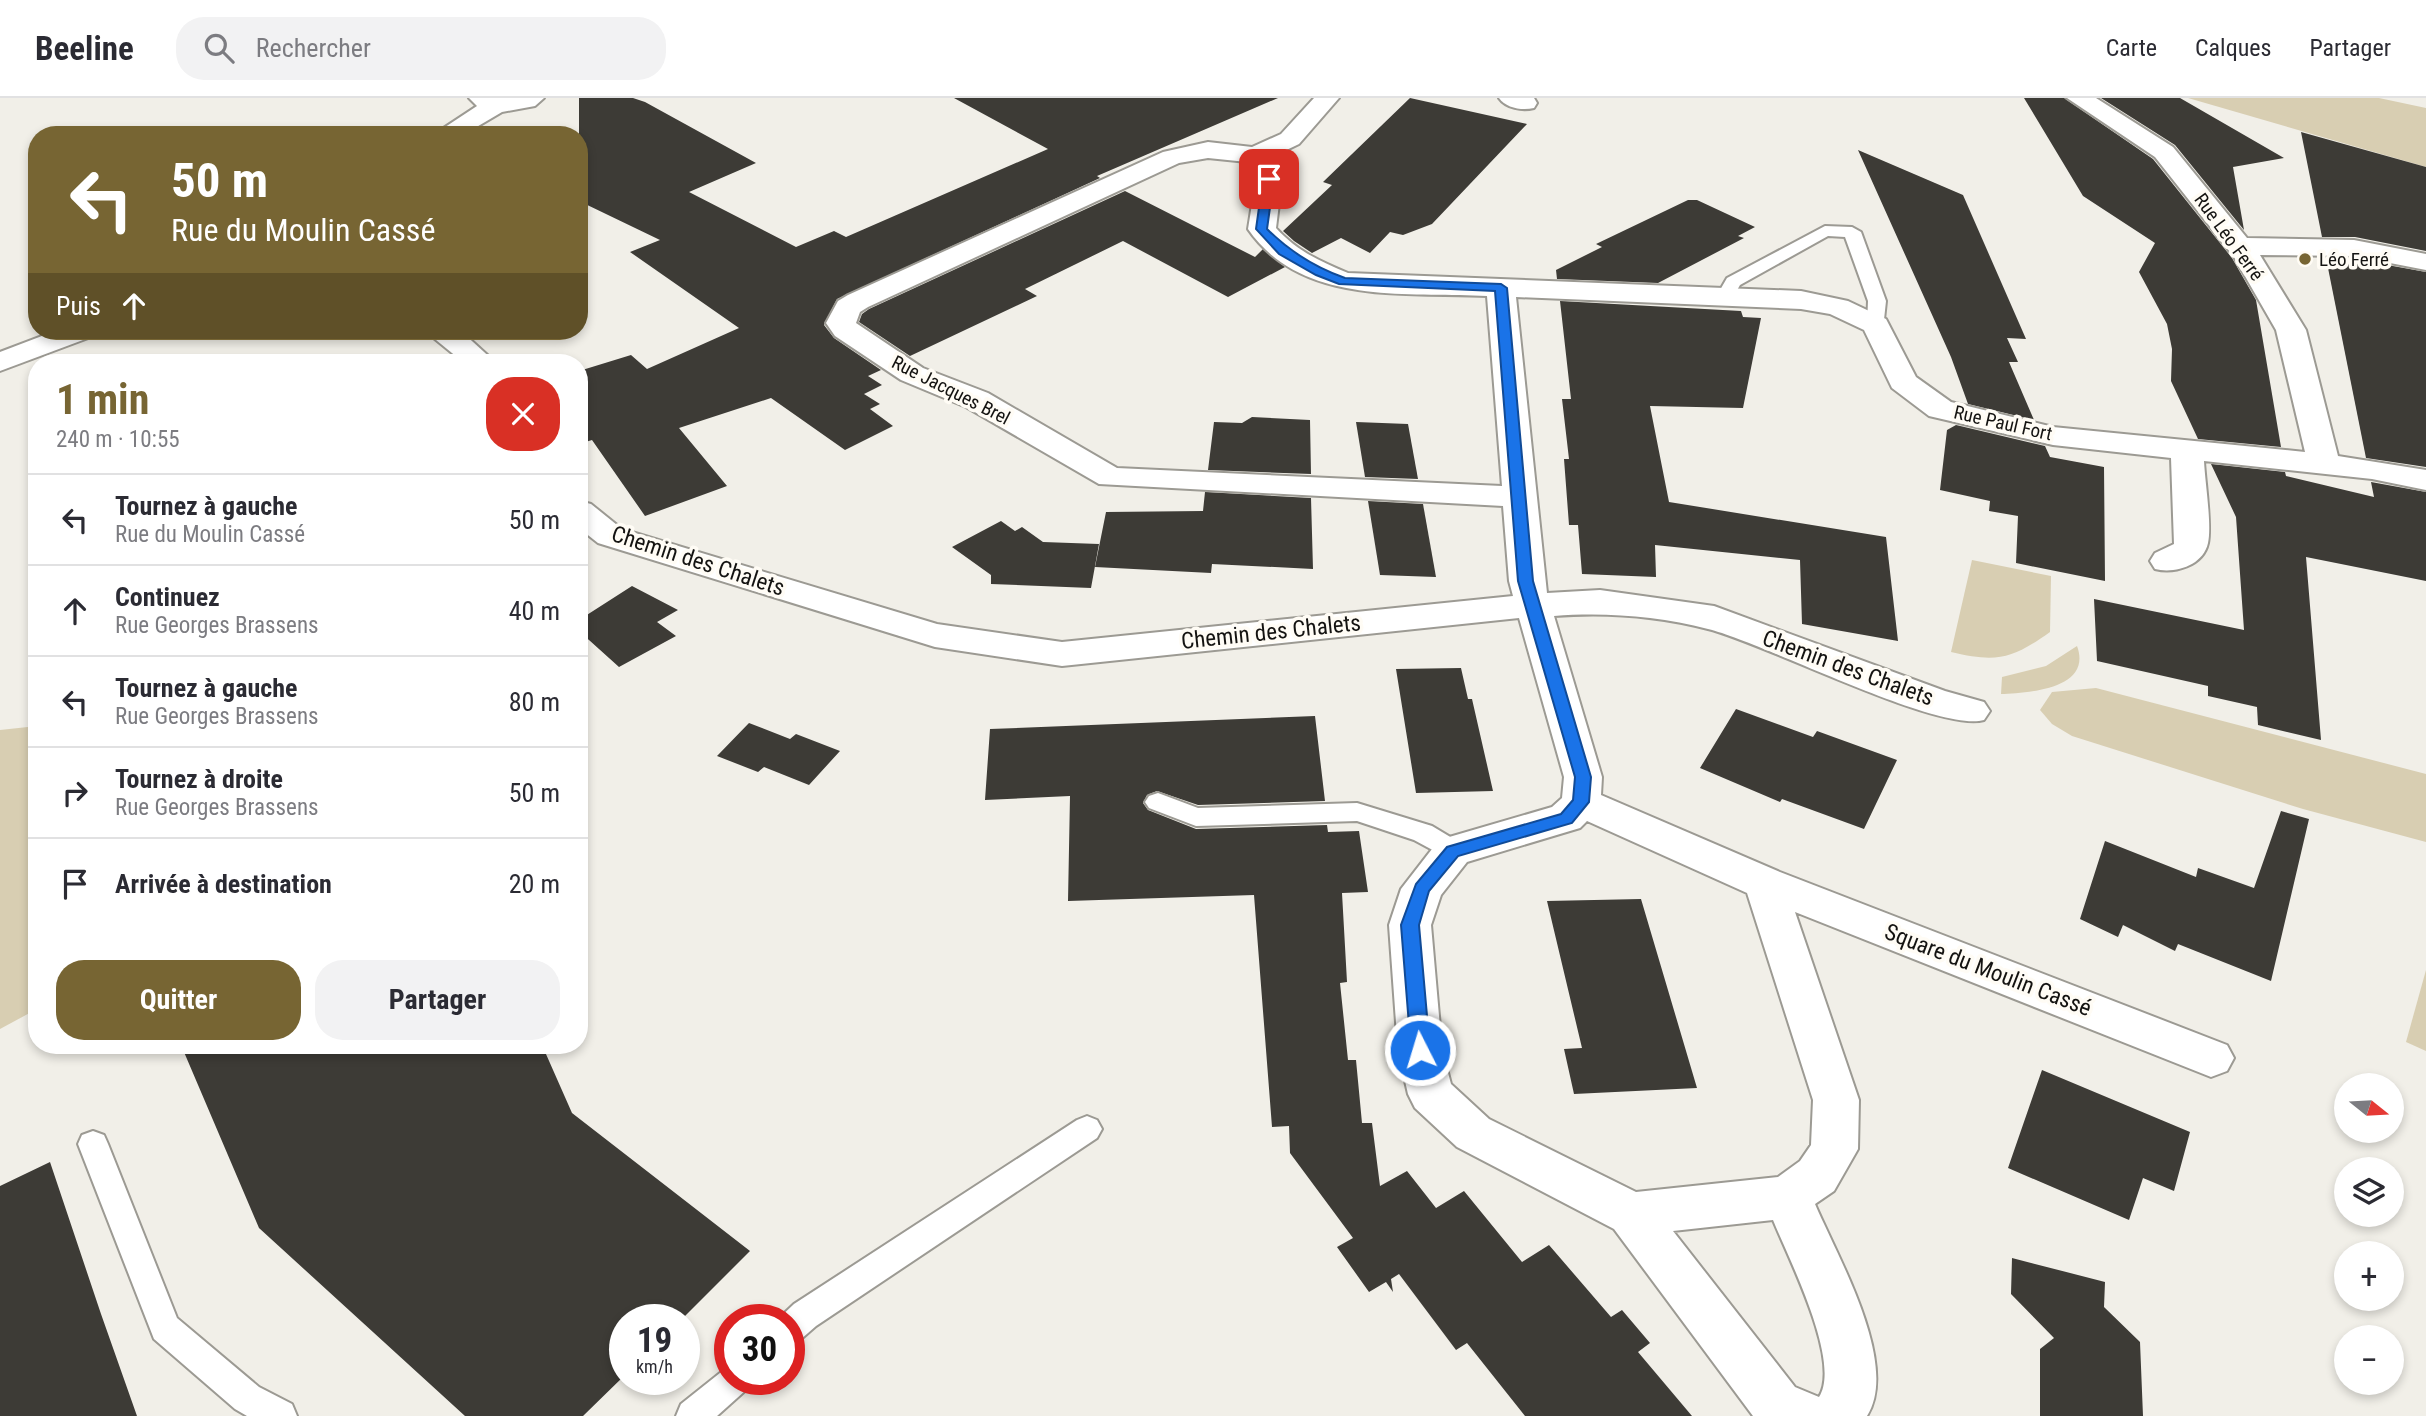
<!DOCTYPE html>
<html lang="fr">
<head>
<meta charset="utf-8">
<style>
  :root { --surface:#fff; --page:#f2f2f3; --text:#2b2b33; --muted:#7c7c81; --line:#e1e1e2; --accent:#776533 }
  body { margin:0; font-family:"Roboto Condensed",sans-serif; background:var(--page); color:var(--text); height:100vh; display:flex; flex-direction:column; font-size:26px; white-space:nowrap }
  * { box-sizing:border-box; margin:0 }
  p { font-size:23px; color:var(--muted) }
  .icon { flex:none; width:38px; height:38px; fill:none; stroke:currentColor; stroke-width:2; stroke-linecap:round; stroke-linejoin:round }
  .map { position:relative; flex:1; overflow:hidden }
  .sheet { position:absolute; left:28px; top:256px; width:560px; height:700px; display:flex; flex-direction:column; background:var(--surface); border-radius:28px; box-shadow:0 4px 10px #0003 }
  .sheet>* { flex:none }
  .banner { position:absolute; left:28px; top:28px; width:560px; height:214px; border-radius:28px; box-shadow:0 4px 10px #0003; background:#776533; color:#fff; overflow:hidden }
  .needle { width:46px; rotate:108deg }
  .buttons { position:absolute; left:2334px; top:975px; display:grid; gap:14px }
  .buttons a { display:grid; place-items:center; width:70px; height:70px; border-radius:50%; background:var(--surface); box-shadow:0 4px 10px #0003; font-size:35px }
  .speed { position:absolute; left:609px; top:1206px; display:flex; gap:14px; font-size:35px; font-weight:700; text-align:center }
  .speed>* { display:grid; place-content:center; width:91px; height:91px; border-radius:50%; background:var(--surface); box-shadow:0 4px 10px #0003; line-height:1 }
  .speed small { font-size:18px; font-weight:400 }
  .speed .limit { border:10px solid #d22; background:#fff; color:#111 }
  .pin { position:absolute; display:grid; place-items:center; width:60px; height:60px; color:#fff; margin:-30px; border-radius:14px; box-shadow:0 4px 10px #0006 }
  .me { position:absolute; width:77px; margin:-38px; rotate:355deg; stroke-linejoin:round; filter:drop-shadow(0 0 5px #0008) }
  .turn { display:flex; align-items:center; gap:24px; height:147px; padding:0 28px; font-size:32px }
  .turn .icon { width:91px; height:91px; stroke-width:2.5 }
  .turn b { display:block; font-size:49px; line-height:60px }
  .then { display:flex; align-items:center; height:66px; padding:0 28px; background:#0003; gap:14px; font-size:26px }
  .round { display:grid; place-items:center; flex:none; width:74px; height:74px; border-radius:28px; background:var(--page) }
  .overview { display:flex; align-items:center; justify-content:space-between; height:119px; padding:0 28px }
  h1 { font-size:42px; font-weight:700; line-height:52px; color:var(--accent) }
  .button { display:flex; gap:14px; margin-top:auto; padding:14px 28px }
  .button a { flex:1; height:80px; border-radius:28px; background:var(--accent); color:#fff; font-size:28px; font-weight:700; line-height:80px; text-align:center }
  .button a+a { background:var(--page); color:var(--text) }
  ul { padding:0; list-style:none }
  li { display:flex; align-items:center; gap:21px; height:91px; padding:0 28px; border-top:2px solid var(--line) }
  li div { flex:1 }
  li b { display:block; font-size:26px }
  li em { font-style:normal }
  header { display:flex; align-items:center; gap:42px; box-sizing:border-box; height:98px; padding:0 35px; background:var(--surface); border-bottom:2px solid var(--line) }
  header strong { font-size:33px }
  nav { display:flex; gap:38px; margin-inline-start:auto; font-size:24px }
  .search { width:490px; height:63px; background:var(--page); display:flex; align-items:center; gap:18px; box-sizing:border-box; padding:0 24px; border-radius:28px; color:var(--muted); font-size:26px }
  .map>svg:first-child { display:block }
</style>
</head>
<body>
<header>
<strong>Beeline</strong>
<div class="search"><svg class="icon" aria-label="search" viewBox="0 0 24 24"><circle cx="10" cy="10" r="6"/><path d="M15 15l6 6"/></svg>Rechercher</div>
<nav><a>Carte</a><a>Calques</a><a>Partager</a></nav>
</header>
<div class="map">
<svg width="2426" height="1318" viewBox="0 0 2426 1318">
  <rect width="100%" height="100%" fill="#f1efe8"/>
  <!-- green -->
  <g fill="#d8ceb2">
    <polygon points="2188,0 2379,0 2426,10 2426,69"/>
    <path d="M1972,462L2051,478L2050,534C2012,561 1997,565 1951,554Z"/>
    <path d="M2077,548C2093,591 2027,595 2001,596L2002,579L2046,568Z"/>
    <polygon points="2096,590 2426,676 2426,744 2303,711 2072,638 2052,626 2040,612 2052,594"/>
    <polygon points="37,628 37,911 0,931 0,632"/>
    <polygon points="2426,872 2426,953 2406,944"/>
  </g>
  <!-- building -->
  <g fill="#3d3b36">
    <polygon points="579,0 633,0 645,4 756,65 689,94 796,149 834,133 846,139 1048,51 954,0 1278,0 1097,78 1100,80 837,201 824,227 834,240 881,272 868,278 882,287 864,296 880,306 870,311 893,328 845,352 771,300 679,330 727,388 645,418 592,342 579,346 579,273 631,257 647,271 739,230 630,154 660,142 579,103"/>
    <polygon points="1410,0 1527,26 1432,126 1403,137 1390,134 1370,155 1341,140 1312,155 1294,143 1283,133 1332,87 1323,84"/>
    <polygon points="2024,0 2064,0 2153,61 2232,160 2256,202 2281,349 2198,341 2171,283 2172,251 2167,226 2139,174 2155,145 2083,98"/>
    <polygon points="2101,0 2180,0 2284,60 2233,69 2244,132 2175,47"/>
    <polygon points="2301,34 2426,69 2426,153 2355,139 2322,139"/>
    <polygon points="1858,52 1963,97 2026,241 2007,240 2018,264 2009,264 2034,322 1968,306 1951,259"/>
    <polygon points="1125,93 1255,159 1263,151 1285,169 1228,199 1123,143 1025,191 1037,198 910,258 859,224 862,216 869,211"/>
    <polygon points="1688,102 1697,102 1755,129 1738,138 1744,140 1658,185 1557,181 1556,172 1602,149 1596,146"/>
    <polygon points="2326,160 2354,161 2426,174 2426,369 2366,360"/>
    <polygon points="1560,203 1741,213 1743,219 1761,220 1743,310 1650,308 1669,404 1886,439 1898,543 1802,526 1800,462 1655,447 1656,479 1582,476 1578,427 1569,427 1564,361 1569,361 1562,301 1571,301"/>
    <polygon points="1252,319 1310,322 1311,376 1208,372 1214,324 1242,325"/>
    <polygon points="1356,324 1408,326 1418,381 1365,379"/>
    <polygon points="1956,327 2045,348 2050,359 2104,369 2105,483 2016,465 2018,418 1989,413 1990,403 1940,392 1947,332"/>
    <polygon points="2211,366 2285,374 2286,378 2374,399 2371,384 2426,394 2426,483 2306,459 2321,642 2258,627 2257,609 2208,598 2208,588 2097,563 2094,501 2244,532 2236,419"/>
    <polygon points="1205,394 1311,400 1313,471 1212,466 1211,475 1095,469 1106,414 1203,413"/>
    <polygon points="1368,403 1423,406 1436,479 1380,477"/>
    <polygon points="1001,423 1015,433 1022,429 1043,444 1099,446 1091,490 991,486 991,477 952,449"/>
    <polygon points="632,488 678,512 657,524 676,538 619,569 579,533 579,522"/>
    <polygon points="1461,570 1468,601 1472,601 1493,693 1416,695 1396,571"/>
    <polygon points="1736,611 1813,639 1817,633 1897,662 1864,731 1782,701 1780,704 1700,670"/>
    <polygon points="1315,618 1325,703 1198,707 1157,693 1147,697 1143,705 1148,712 1196,731 1327,727 1328,734 1359,733 1368,794 1342,795 1347,884 1340,885 1348,962 1356,962 1362,1025 1372,1025 1380,1088 1407,1073 1436,1110 1464,1093 1522,1164 1549,1147 1611,1219 1622,1212 1650,1245 1638,1254 1692,1318 1525,1318 1467,1245 1456,1252 1399,1176 1391,1181 1393,1194 1386,1184 1369,1194 1337,1149 1353,1140 1290,1055 1289,1028 1272,1029 1254,797 1068,803 1070,698 985,702 990,631"/>
    <polygon points="749,625 790,641 796,636 840,653 809,687 764,669 758,674 717,658"/>
    <polygon points="2281,713 2309,721 2271,883 2178,846 2175,853 2123,827 2118,839 2080,821 2105,743 2196,779 2198,770 2254,790"/>
    <polygon points="1641,801 1697,990 1574,996 1564,951 1582,950 1547,803"/>
    <polygon points="181,947 542,947 572,1015 750,1153 681,1222 625,1222 625,1277 583,1318 465,1318 259,1130"/>
    <polygon points="2042,972 2190,1034 2174,1093 2143,1080 2129,1122 2008,1070"/>
    <polygon points="50,1064 101,1216 137,1318 0,1318 0,1088"/>
    <polygon points="2012,1160 2105,1184 2104,1209 2140,1244 2143,1318 2040,1318 2040,1251 2054,1240 2011,1196"/>
  </g>
  <g fill="none" stroke-linecap="round" stroke-linejoin="round">
    <defs>
      <g id="service">
        <polygon points="1825,128 1852,129 1861,134 1886,203 1883,231 1869,231 1867,227 1868,203 1845,139 1828,138 1740,187 1731,203 1719,203 1716,199 1727,180"/>
        <polygon points="1158,695 1198,710 1357,705 1432,728 1462,746 1466,753 1462,760 1453,763 1414,742 1357,723 1196,728 1149,710 1145,704 1149,698"/>
        <polygon points="1087,1018 1097,1022 1102,1031 1097,1040 816,1228 800,1242 789,1246 789,1222 777,1222 794,1206 1077,1022"/>
        <polygon points="93,1033 104,1037 108,1046 177,1220 259,1289 292,1306 297,1318 247,1318 235,1311 154,1241 78,1046 82,1037"/>
        <polygon points="730,1267 730,1281 751,1281 746,1292 717,1318 676,1318 681,1306"/>
      </g>
      <g id="minor">
        <polygon points="469,0 544,0 535,8 502,14 463,37 433,37 477,8"/>
        <path d="M1314,0H1339L1299,46L1270,60L1282,81L1276,130C1297,153 1319,163 1348,175L1801,193L1848,203L1886,221L1916,279L1951,304L2053,329L2305,354L2276,232L2234,159L2155,59L2067,0H2096L2173,49L2247,140L2354,142L2426,156V172L2354,158L2260,157L2306,232L2338,358L2426,372V392L2372,381L2204,363C2205,384 2212,427 2208,445C2203,468 2174,476 2155,471L2150,463L2155,455L2174,446L2171,360L2053,347L1929,318L1892,290L1864,232L1830,216L1801,211L1516,199L1547,495L1600,492L1714,508L1945,593L1984,604L1990,613L1984,622C1938,635 1765,545 1708,531C1658,518 1604,514 1554,518L1602,679L1601,697L1780,774L2227,947L2234,960L2227,973L2211,979L1795,814L1859,1002L1858,1051L1834,1093L1815,1106C1837,1158 1900,1266 1867,1318H1753L1614,1131L1457,1049L1415,1010L1408,996L1398,952L1389,827L1401,791L1439,742L1552,709L1562,700L1564,679L1519,520L1062,568L935,549L598,445L579,430V403L591,406L622,431L937,526L1062,544L1513,498L1509,483L1503,408L1099,386L966,309L901,282L835,238L826,225L838,203L848,197L1163,54L1208,44L1252,49L1281,36ZM1208,60L1247,64L1256,81L1248,131C1301,208 1406,194 1487,198L1502,388L1117,370L988,295L923,270L856,225L860,214L868,209L1179,65ZM1587,723L1747,795L1813,1002L1811,1047L1800,1063L1778,1079L1636,1094L1489,1021L1451,986L1442,952L1431,827L1441,797L1467,764L1580,730ZM1773,1122C1788,1159 1842,1264 1819,1299L1795,1289L1673,1133Z"/>
        <path d="M1499,0H1534L1537,5L1534,10C1522,13 1506,10 1499,0Z"/>
        <polygon points="55,233 96,233 91,239 0,273 0,254"/>
        <polygon points="425,233 461,233 495,264 463,264"/>
      </g>
    </defs>
    <!-- service casing -->
    <use href="#service" stroke="#9c9a93" stroke-width="4"/>
    <!-- minor casing -->
    <use href="#minor" stroke="#9c9a93" stroke-width="4"/>
    <!-- service -->
    <use href="#service" fill="#fff" fill-rule="evenodd"/>
    <!-- minor -->
    <use href="#minor" fill="#fff" fill-rule="evenodd"/>
  </g>
  <!-- route -->
  <path fill="#1a73e8" stroke="#114b97" stroke-width="2" d="M1269,78L1274,81L1267,131C1290,154 1314,169 1345,180L1501,186L1507,190L1533,483L1591,679L1589,704L1572,725L1458,758L1429,793L1419,827L1430,952L1420,960L1411,952L1401,827L1416,786L1447,749L1561,716L1573,702L1575,679L1518,483L1495,193L1339,186L1316,177L1279,156L1256,131L1263,81Z"/>
  <!-- markers -->
  <circle fill="#776533" stroke="#fffcf5" stroke-width="2.5" cx="2305" cy="161" r="7"/>
  <g text-anchor="middle" dominant-baseline="central" stroke-width="7" stroke-linejoin="round" paint-order="stroke">
    <!-- far-street labels -->
    <g font-size="19" fill="#141311" stroke="#fffcf5">
      <text transform="translate(2229 139) rotate(54)">Rue Léo Ferré</text>
      <text transform="translate(951 292) rotate(27)">Rue Jacques Brel</text>
      <text transform="translate(2003 325) rotate(13)">Rue Paul Fort</text>
    </g>
    <!-- far-poi labels -->
    <g font-size="19" fill="#141311" stroke="#fffcf5" text-anchor="start">
      <text x="2319" y="161">Léo Ferré</text>
    </g>
    <!-- street labels -->
    <g font-size="23" fill="#141311" stroke="#fffcf5">
      <text transform="translate(698 463) rotate(18)">Chemin des Chalets</text>
      <text transform="translate(1271 534) rotate(-6)">Chemin des Chalets</text>
      <text transform="translate(1848 570) rotate(20)">Chemin des Chalets</text>
      <text transform="translate(1988 872) rotate(21)">Square du Moulin Cassé</text>
    </g>
  </g>
</svg>
<div class="buttons">
<a><svg class="needle" viewBox="-14 -14 28 28"><path d="M0-13l5 13h-10z" fill="#e53935"/><path d="M0 13l5-13h-10z" fill="#7c7c81"/></svg></a>
<a><svg class="icon" aria-label="layers" viewBox="0 0 24 24"><path d="M12 4l9 5-9 5-9-5zM3 14l9 5 9-5"/></svg></a>
<a>+</a>
<a>−</a>
</div>
<div class="speed"><div>19<small>km/h</small></div><div class="limit">30</div></div>
<div class="pin" style="left:1269px;top:81px;background:#d93025"><svg class="icon" aria-label="arrive" viewBox="0 0 24 24"><path d="M6 21V4h12l-3 4 3 4H6"/></svg></div>
<svg class="me" style="left:1420px;top:952px" viewBox="-20 -20 40 40"><circle r="17" fill="#1a73e8" stroke="#fff" stroke-width="3"/><path d="M0-11L8 9 0 5-8 9z" fill="#fff"/></svg>
<div class="banner">
<div class="turn"><svg class="icon" aria-label="left" viewBox="0 0 24 24"><path d="M17 20v-9H6M10 6l-5 5 5 5"/></svg><div><b>50 m</b>Rue du Moulin Cassé</div></div>
<div class="then">Puis<svg class="icon" aria-label="ahead" viewBox="0 0 24 24"><path d="M12 20V5M6 11l6-6 6 6"/></svg></div>
</div>
<section class="sheet">
<div class="overview"><div><h1>1 min</h1><p>240 m · 10:55</p></div><a class="round" style="background:#d93025;color:#fff"><svg class="icon" aria-label="close" viewBox="0 0 24 24"><path d="M6 6l12 12M18 6L6 18"/></svg></a></div>
<ul>
<li><svg class="icon" aria-label="left" viewBox="0 0 24 24"><path d="M17 20v-9H6M10 6l-5 5 5 5"/></svg><div><b>Tournez à gauche</b><p>Rue du Moulin Cassé</p></div><em>50 m</em></li>
<li><svg class="icon" aria-label="ahead" viewBox="0 0 24 24"><path d="M12 20V5M6 11l6-6 6 6"/></svg><div><b>Continuez</b><p>Rue Georges Brassens</p></div><em>40 m</em></li>
<li><svg class="icon" aria-label="left" viewBox="0 0 24 24"><path d="M17 20v-9H6M10 6l-5 5 5 5"/></svg><div><b>Tournez à gauche</b><p>Rue Georges Brassens</p></div><em>80 m</em></li>
<li><svg class="icon" aria-label="right" viewBox="0 0 24 24"><path d="M7 20v-9h11M14 6l5 5-5 5"/></svg><div><b>Tournez à droite</b><p>Rue Georges Brassens</p></div><em>50 m</em></li>
<li><svg class="icon" aria-label="arrive" viewBox="0 0 24 24"><path d="M6 21V4h12l-3 4 3 4H6"/></svg><div><b>Arrivée à destination</b></div><em>20 m</em></li>
</ul>
<div class="button"><a>Quitter</a><a>Partager</a></div>
</section>
</div>
</body>
</html>
